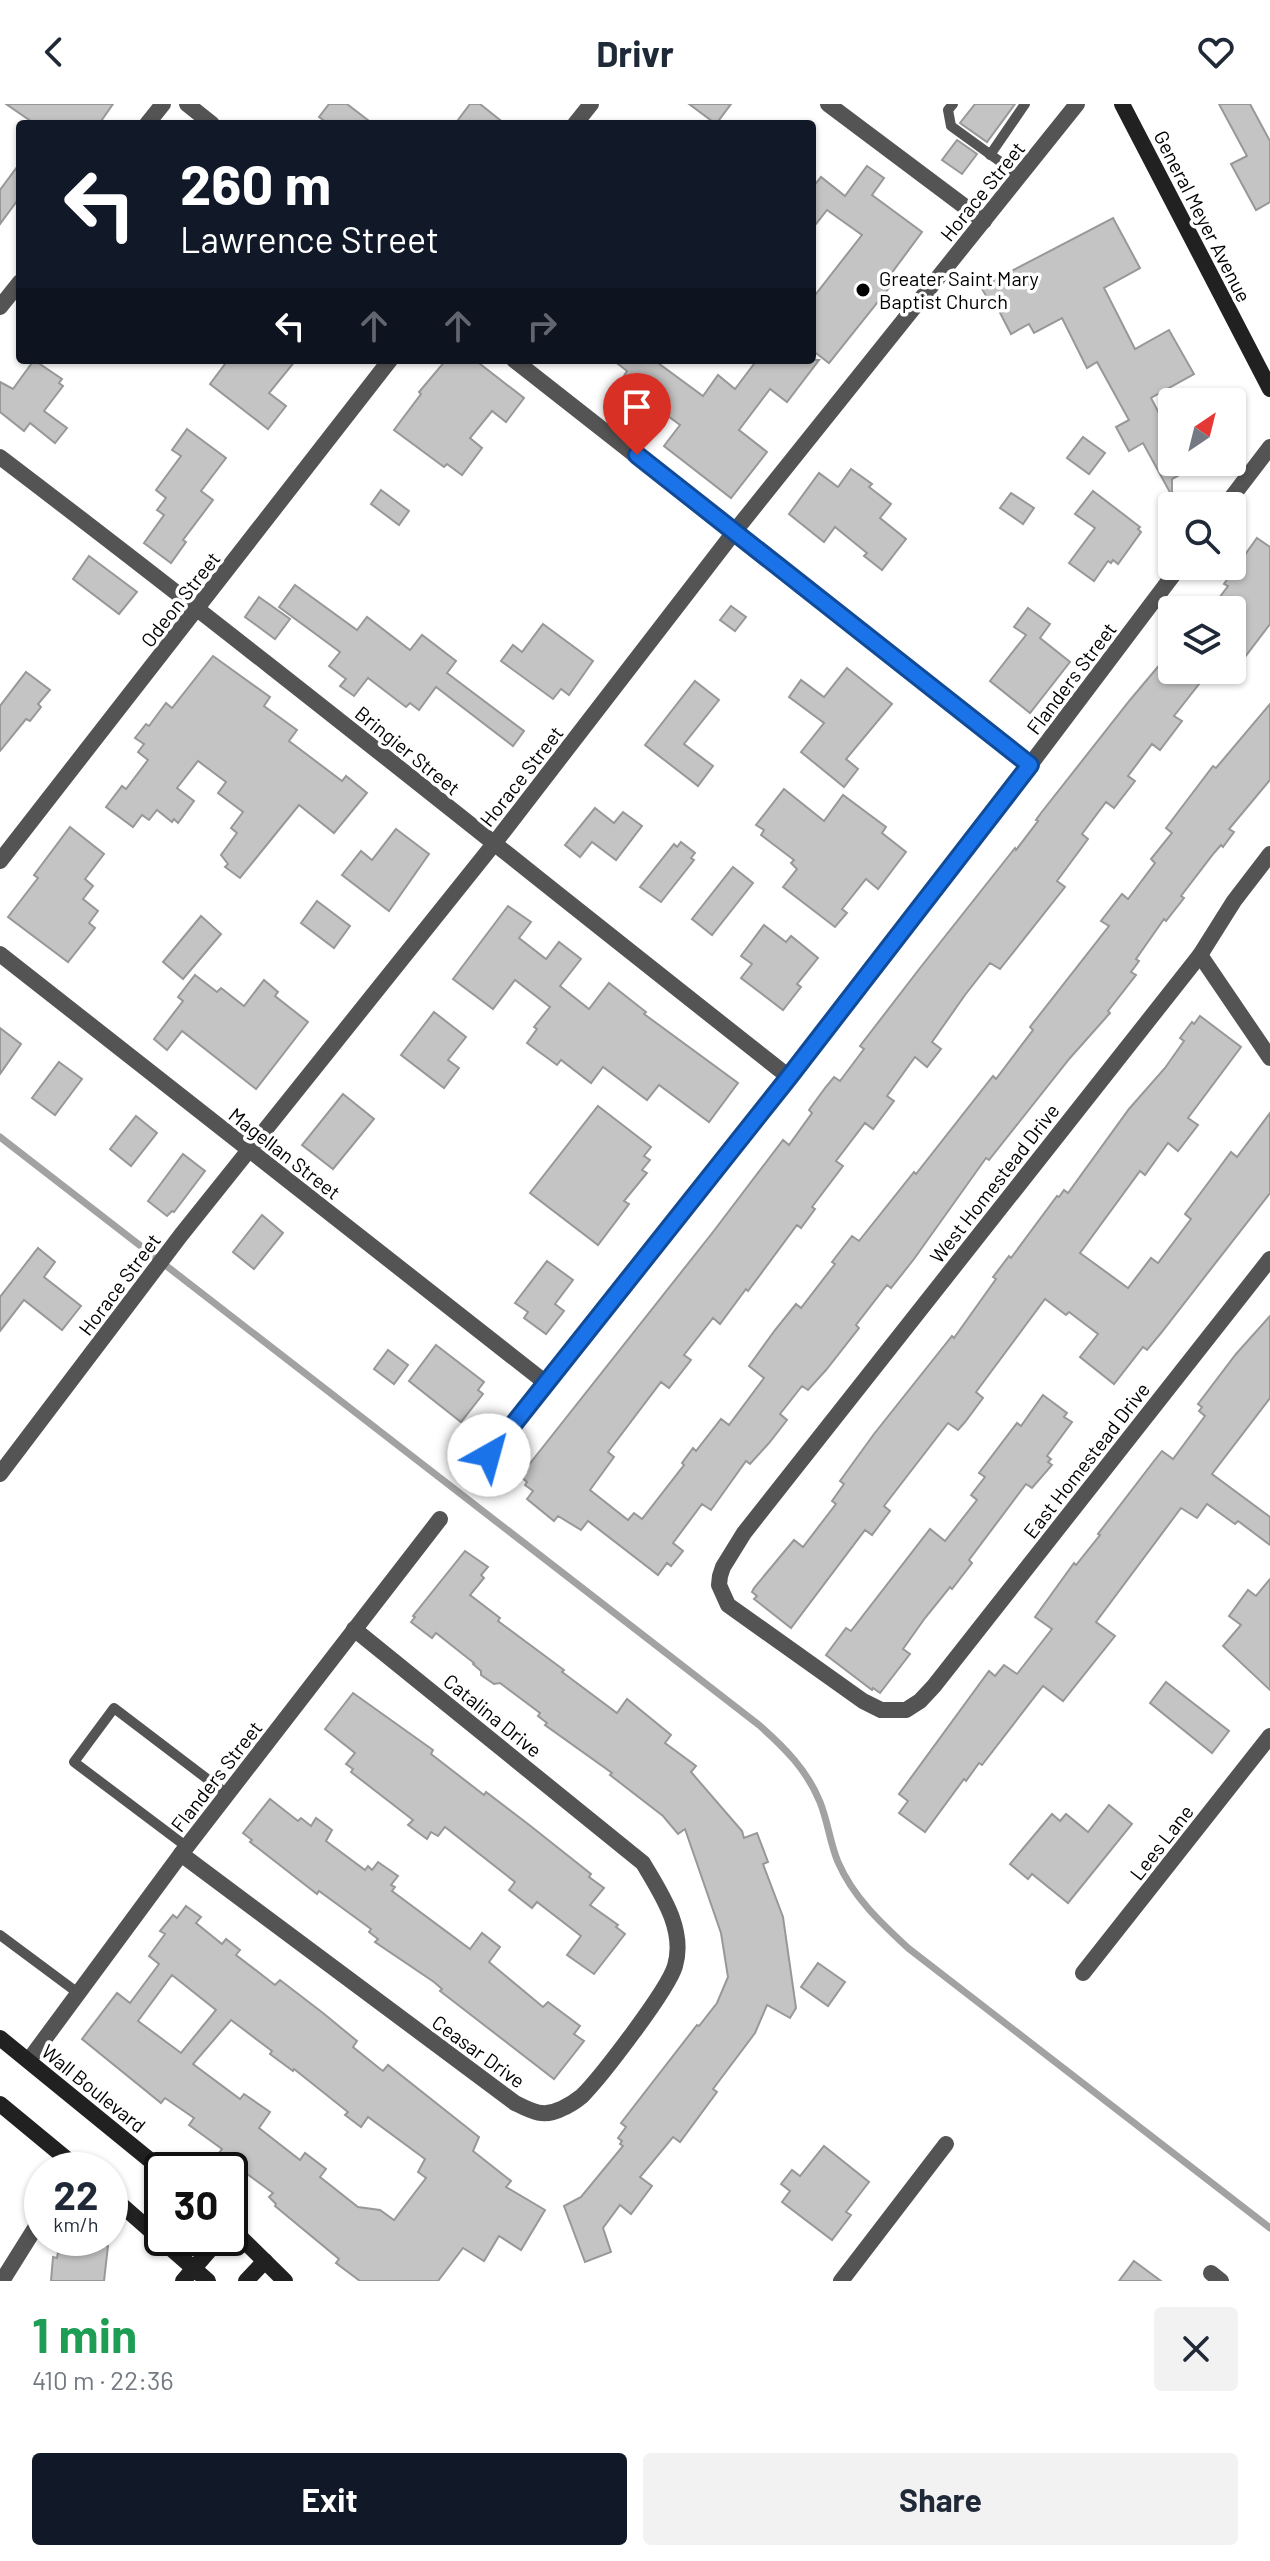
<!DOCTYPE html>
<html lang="en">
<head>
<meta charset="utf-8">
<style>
  :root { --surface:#fff; --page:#f2f2f3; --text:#1f2937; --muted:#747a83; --accent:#111827 }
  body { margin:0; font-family:Barlow,sans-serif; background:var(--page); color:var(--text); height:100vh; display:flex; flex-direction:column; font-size:30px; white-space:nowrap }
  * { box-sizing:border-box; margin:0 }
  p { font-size:26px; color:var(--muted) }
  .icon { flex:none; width:44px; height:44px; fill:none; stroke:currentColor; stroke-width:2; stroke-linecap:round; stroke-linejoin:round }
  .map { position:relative; height:2177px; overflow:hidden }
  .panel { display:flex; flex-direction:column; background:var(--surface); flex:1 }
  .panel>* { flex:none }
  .guide { position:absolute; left:16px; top:16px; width:800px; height:244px; border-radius:8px; box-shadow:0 2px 6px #0004; background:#111827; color:#fff; overflow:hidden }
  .needle { width:52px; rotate:35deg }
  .buttons { position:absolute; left:1158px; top:284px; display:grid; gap:16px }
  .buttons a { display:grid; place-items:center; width:88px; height:88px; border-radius:8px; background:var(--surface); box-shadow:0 2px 6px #0004; font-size:40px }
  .speed { position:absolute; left:24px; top:2048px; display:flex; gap:16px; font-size:40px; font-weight:700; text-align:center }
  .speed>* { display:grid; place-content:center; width:104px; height:104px; border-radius:50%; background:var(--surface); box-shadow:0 2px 6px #0004; line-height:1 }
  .speed small { font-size:20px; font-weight:400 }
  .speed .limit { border:4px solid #111; border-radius:12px; background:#fff; color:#111 }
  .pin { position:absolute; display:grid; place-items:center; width:68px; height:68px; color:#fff; margin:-82px -34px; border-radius:50% 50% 50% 0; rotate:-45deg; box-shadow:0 0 8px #0007 }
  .pin .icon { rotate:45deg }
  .me { position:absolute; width:88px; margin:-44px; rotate:38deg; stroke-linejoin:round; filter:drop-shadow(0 0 6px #0008) }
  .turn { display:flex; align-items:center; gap:28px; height:168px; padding:0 32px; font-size:36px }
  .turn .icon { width:104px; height:104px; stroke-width:2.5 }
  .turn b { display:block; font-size:56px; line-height:68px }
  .lanes { display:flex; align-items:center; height:76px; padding:0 32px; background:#0003; justify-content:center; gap:40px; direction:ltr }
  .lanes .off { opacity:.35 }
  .round { display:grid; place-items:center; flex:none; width:84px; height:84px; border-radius:8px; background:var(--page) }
  .overview { display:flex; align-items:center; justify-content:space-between; height:136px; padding:0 32px }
  h1 { font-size:48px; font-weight:700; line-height:60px; color:#1e9e55 }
  .action { display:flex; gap:16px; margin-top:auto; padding:16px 32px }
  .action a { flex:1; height:92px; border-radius:8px; background:var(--accent); color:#fff; font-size:32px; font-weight:700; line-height:92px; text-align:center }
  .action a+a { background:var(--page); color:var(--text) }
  header { display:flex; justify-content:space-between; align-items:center; height:104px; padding:0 32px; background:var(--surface); font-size:36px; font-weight:700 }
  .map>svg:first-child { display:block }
</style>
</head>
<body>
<header><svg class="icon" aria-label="back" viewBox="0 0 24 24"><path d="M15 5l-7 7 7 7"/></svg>Drivr<svg class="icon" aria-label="heart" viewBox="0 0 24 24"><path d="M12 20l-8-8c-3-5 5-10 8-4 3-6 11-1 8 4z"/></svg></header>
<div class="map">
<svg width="1270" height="2177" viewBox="0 0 1270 2177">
  <rect width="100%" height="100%" fill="#fff"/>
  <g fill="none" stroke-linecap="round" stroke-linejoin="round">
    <!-- stream -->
    <path stroke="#a2a2a2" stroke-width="7" d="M0,1033C252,1231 507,1423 759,1621C785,1644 807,1666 820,1698C828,1718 830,1739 838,1758C853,1793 881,1819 908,1844L1270,2124"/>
  </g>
  <!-- building -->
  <g fill="#c4c4c4" stroke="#989898" stroke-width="2" fill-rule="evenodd">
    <polygon points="6,0 113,0 99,20 35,20"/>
    <polygon points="329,0 347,0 373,20 329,20 319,13"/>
    <polygon points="470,0 480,0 505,20 455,20"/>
    <polygon points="689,0 731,0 716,20"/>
    <polygon points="975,0 1015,0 987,38 960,19"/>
    <polygon points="1219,0 1250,0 1270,37 1270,98 1256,106 1231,60 1247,52"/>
    <polygon points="957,36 977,50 962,70 942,56"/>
    <polygon points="20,59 20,93 0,120 0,86"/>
    <polygon points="867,62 884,74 872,91 922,128 891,170 896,175 829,259 812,246 812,195 862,131 827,106 812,125 812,84 821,73 845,92"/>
    <polygon points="1113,114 1140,164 1104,184 1135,245 1169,226 1194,270 1151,294 1172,334 1172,358 1203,358 1172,375 1172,392 1143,339 1129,347 1116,323 1129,316 1097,258 1087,264 1062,214 1034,229 1029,220 1011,230 994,197 990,199 981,183"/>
    <polygon points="34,256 62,275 59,279 63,282 44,307 67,324 55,339 30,319 24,327 0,308 0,278 13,285"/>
    <polygon points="228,256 296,256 269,289 286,302 268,325 210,280"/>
    <polygon points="446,256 475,256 524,294 506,318 492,307 470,334 482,344 462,371 447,360 444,363 394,326 421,290 419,288"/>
    <polygon points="613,256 654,256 703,292 718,271 735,285 757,256 819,256 787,298 770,285 739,326 767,348 731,394 664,342 680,321 633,286 637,281 624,272 627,267"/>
    <polygon points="187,325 226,354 201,387 213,396 183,436 186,438 171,459 144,439 164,411 157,406 166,394 156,386 181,352 172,346"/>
    <polygon points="1083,333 1105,349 1089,370 1067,354"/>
    <polygon points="851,365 872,380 869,383 891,400 880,414 906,435 882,466 864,452 867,449 835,423 824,438 789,410 819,369 838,383"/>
    <polygon points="381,386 409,407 399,421 371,400"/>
    <polygon points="1093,387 1140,423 1138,425 1141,428 1118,460 1113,456 1111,459 1108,457 1094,477 1069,459 1095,424 1075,410"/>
    <polygon points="1011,389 1034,404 1023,420 1000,404"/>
    <polygon points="1257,434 1270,443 1270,520 1232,570 1232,506 1210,506 1228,482 1224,480"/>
    <polygon points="89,452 137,488 119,510 73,475"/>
    <polygon points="295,481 357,526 367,513 410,546 422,531 456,557 447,569 524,627 513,642 436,583 419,606 410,599 406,603 368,574 354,592 340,582 346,575 329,562 340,548 279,503"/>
    <polygon points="259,493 290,515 275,535 245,513"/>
    <polygon points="731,502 746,513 735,527 720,516"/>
    <polygon points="1028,504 1050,520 1040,534 1070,558 1030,609 990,577 1026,531 1014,523"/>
    <polygon points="543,520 593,557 569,591 561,585 553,595 501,557 513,541 522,548"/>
    <polygon points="1172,546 1172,566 1210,566 1174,612 1182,617 1160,646 1152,640 1128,672 1135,677 1114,704 1106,698 1082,730 1088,735 1057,777 1065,783 1000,865 990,859 965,891 932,938 941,945 927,963 915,953 887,992 894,997 873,1025 865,1019 836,1057 843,1062 812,1103 815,1105 801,1124 797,1121 748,1187 746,1185 720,1220 713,1214 684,1251 691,1256 669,1284 661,1278 608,1348 614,1353 590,1386 628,1416 634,1409 642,1415 684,1361 682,1359 693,1344 696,1347 721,1315 729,1321 764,1274 749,1262 775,1226 796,1200 801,1204 835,1160 832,1158 852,1132 859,1137 914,1068 916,1070 993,972 996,975 1033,926 1030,923 1109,822 1101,817 1122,790 1128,795 1155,759 1151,755 1172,729 1166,724 1213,662 1216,664 1270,600 1270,676 1229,725 1234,728 1223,743 1221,741 1214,749 1181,792 1184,794 1166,817 1164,815 1136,855 1139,857 1131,868 1136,871 1108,907 1110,909 1070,954 989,1056 986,1054 914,1155 891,1184 887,1181 856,1221 859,1224 826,1266 808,1286 802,1282 780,1310 787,1316 769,1339 750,1360 746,1357 711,1406 702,1400 673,1439 683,1447 671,1462 667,1459 658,1471 588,1417 581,1426 558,1412 554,1417 527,1395 533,1387 525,1381 527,1378 520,1372 713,1128 783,1036 789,1041 812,1009 809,1006 825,984 834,973 840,977 864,945 860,942 920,864 1015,744 1016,746 1038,717 1036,716 1041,709 1130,596"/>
    <polygon points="213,552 270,593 264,602 297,626 289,637 342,677 346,672 367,689 334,729 299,701 240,774 225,763 228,760 221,751 237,729 231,724 243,708 218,689 226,678 198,657 177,684 194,697 178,719 174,715 172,718 157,706 149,716 142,711 133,723 106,703 122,682 126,685 148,656 138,648 144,640 135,634 146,620 149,622 166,599 172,604"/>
    <polygon points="847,564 892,600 846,655 858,665 844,683 801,648 824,619 789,593 801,576 824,593"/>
    <polygon points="26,568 50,586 38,600 41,603 30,617 26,615 0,647 0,602"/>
    <polygon points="695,577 719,596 684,640 713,662 698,682 645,641"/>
    <polygon points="784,685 824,717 843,691 886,723 882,729 906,748 878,785 866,775 842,805 847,809 835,823 783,783 797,765 791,759 794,756 761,731 764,726 756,721"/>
    <polygon points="595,704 614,719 623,708 642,722 616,756 592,738 580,753 565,741"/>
    <polygon points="70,723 104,750 85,775 93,782 83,795 98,807 89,819 95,824 68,858 8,813 38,774 34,771"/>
    <polygon points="396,725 429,750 389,807 342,771 361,747 372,756"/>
    <polygon points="681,738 695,749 691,754 694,756 661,798 640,783 674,740 677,743"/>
    <polygon points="733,763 753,779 712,831 692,815"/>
    <polygon points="317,797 350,822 334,844 301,819"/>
    <polygon points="508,802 531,818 519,834 546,855 559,838 581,855 560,882 589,905 609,879 646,908 644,910 738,979 709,1018 659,981 647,996 603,963 591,979 561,956 557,961 527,939 537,925 534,923 550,903 515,876 493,905 453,875"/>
    <polygon points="201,812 221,830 183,875 163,858"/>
    <polygon points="764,821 786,838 791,832 818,854 797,880 801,883 783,906 741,874 752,860 741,852"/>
    <polygon points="195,871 217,888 221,884 244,902 264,876 278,888 275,892 308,918 256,985 182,927 167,946 154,935 183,897 178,893"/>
    <polygon points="434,908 466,933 448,956 459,964 444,984 401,951"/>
    <polygon points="1200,912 1241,943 1188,1014 1198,1021 1178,1047 1168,1039 1145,1071 1140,1067 1080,1149 1128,1184 1151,1154 1158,1159 1191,1115 1185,1110 1211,1075 1231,1048 1237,1053 1270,1009 1270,1089 1161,1229 1147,1246 1143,1243 1114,1280 1080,1253 1098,1230 1069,1208 1066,1211 1045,1195 976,1288 983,1294 965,1318 958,1326 948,1319 884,1402 890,1407 872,1431 865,1426 791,1524 754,1495 757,1492 752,1488 754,1484 794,1436 803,1443 836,1400 832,1397 844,1380 840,1377 874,1330 952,1232 954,1234 996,1175 993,1173 1009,1152 1011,1154 1057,1092 1059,1093 1064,1086 1068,1089 1129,1005 1165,964 1184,937 1180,934 1192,918 1194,920"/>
    <polygon points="0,924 21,940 0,970"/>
    <polygon points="59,958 82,975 55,1011 32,994"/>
    <polygon points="343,990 374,1015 333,1065 302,1041"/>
    <polygon points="598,1002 651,1043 644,1052 650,1056 642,1066 647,1069 624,1097 629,1100 598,1141 530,1089"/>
    <polygon points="136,1012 157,1029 131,1062 110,1045"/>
    <polygon points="183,1050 205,1067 174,1108 172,1107 167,1112 148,1097"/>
    <polygon points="262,1111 283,1129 254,1165 233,1148"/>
    <polygon points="38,1144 55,1158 44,1173 81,1202 62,1226 24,1196 0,1227 0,1193"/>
    <polygon points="547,1157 573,1176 555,1200 564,1207 546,1230 524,1214 528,1208 515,1199"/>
    <polygon points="1270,1212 1270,1294 1212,1370 1270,1413 1270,1441 1238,1417 1235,1420 1207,1400 1197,1414 1181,1404 1096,1518 1115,1532 1063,1597 1043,1582 982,1661 979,1659 966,1677 964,1675 925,1728 899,1709 908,1697 899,1690 989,1567 995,1572 1004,1561 1017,1570 1052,1525 1035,1513 1074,1459 1076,1461 1100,1431 1098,1430 1154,1357 1162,1347 1173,1355 1205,1312 1199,1307 1202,1303 1198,1300 1236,1250"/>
    <polygon points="436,1241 484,1278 478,1286 483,1290 461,1318 409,1277"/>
    <polygon points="388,1246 408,1261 394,1280 374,1265"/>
    <polygon points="1043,1291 1067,1309 1064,1313 1072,1318 1047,1352 1051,1355 1048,1358 1052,1361 1032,1384 1026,1380 969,1456 972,1459 952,1485 950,1483 925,1514 903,1545 910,1550 880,1589 873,1584 872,1586 826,1551 846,1524 851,1527 930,1425 945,1437 977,1396 971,1391 985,1373 979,1369 1017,1319 1021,1322"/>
    <polygon points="465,1447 488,1463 481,1471 484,1474 470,1491 500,1514 498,1517 564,1566 562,1568 617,1609 627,1595 671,1631 665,1639 696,1662 691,1668 742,1727 744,1734 757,1729 768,1758 763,1760 783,1813 796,1904 790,1914 767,1901 755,1929 713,1985 717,1988 680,2038 673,2033 640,2073 652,2082 631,2110 620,2101 603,2124 611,2148 585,2158 564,2102 581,2093 623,2042 620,2040 622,2037 618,2034 626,2023 621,2019 697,1921 699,1922 717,1899 728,1873 721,1829 685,1725 678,1730 663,1712 610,1671 612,1669 545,1621 547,1619 538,1612 540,1609 500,1579 494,1580 481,1571 481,1567 473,1560 474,1559 436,1529 432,1534 411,1518 415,1513 413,1512"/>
    <polygon points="1270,1475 1270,1586 1223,1542 1241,1521 1229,1512 1248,1486 1256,1492"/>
    <polygon points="1166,1578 1229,1627 1212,1649 1150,1599"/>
    <polygon points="353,1589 433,1646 431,1650 484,1691 486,1688 528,1720 591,1770 589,1773 604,1784 590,1801 618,1821 616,1823 625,1830 594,1870 567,1851 581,1832 537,1798 532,1804 509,1786 515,1778 445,1723 438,1732 431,1728 427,1735 408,1721 413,1716 351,1668 353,1665 346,1660 355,1649 325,1625"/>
    <polygon points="270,1695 298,1717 301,1714 311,1722 316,1714 332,1726 326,1737 365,1766 368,1762 372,1766 378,1758 398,1772 391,1781 395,1783 392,1787 470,1845 482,1829 500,1843 489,1858 543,1903 548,1898 580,1922 574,1930 584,1937 554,1975 440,1887 442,1885 434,1878 375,1838 378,1835 369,1828 371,1825 319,1787 317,1790 250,1738 252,1736 243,1729"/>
    <polygon points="1109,1701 1132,1720 1068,1799 1032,1770 1028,1775 1010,1760 1052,1710 1060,1717 1066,1710 1088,1728"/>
    <path d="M186,1802L201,1813L196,1819L222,1840L226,1835L240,1846L236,1851L275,1881L280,1876L323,1909L357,1937L353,1943L379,1964L383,1967L388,1961L479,2033L473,2047L511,2077L506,2083L545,2106L521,2146L499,2132L484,2157L463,2144L438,2177H360L336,2159L339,2155L275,2102L276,2100L269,2093L273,2089L219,2049L222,2045L189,2021L194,2014L165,1994L161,1999L82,1935L117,1889L130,1899L159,1860L149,1852L165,1830L160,1827L173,1811L177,1814ZM172,1871L216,1906L181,1949L138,1917ZM231,1916L272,1947L270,1950L293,1967L294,1965L348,2008L345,2011L361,2023L368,2013L425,2055L418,2068L426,2074L394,2116L380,2106L358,2103L320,2073L326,2065L305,2049L300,2056L259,2024L270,2008L244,1990L240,1995L193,1960Z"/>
    <polygon points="818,1859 845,1878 828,1902 801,1883"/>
    <polygon points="824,2042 869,2078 846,2108 851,2111 832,2136 782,2098 790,2087 781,2080 792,2066 800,2072"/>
    <polygon points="82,2139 108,2142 104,2177 51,2177 53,2153 57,2154 58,2148 81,2150"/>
    <polygon points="1134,2157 1161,2177 1119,2177"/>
  </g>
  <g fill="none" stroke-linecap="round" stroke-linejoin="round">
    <!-- lane -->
    <g stroke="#545454" stroke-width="10">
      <polyline points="953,0 948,6 951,22 1020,72"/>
      <polyline points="990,51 1025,0"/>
      <polyline points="187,1743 74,1658 114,1604 227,1690"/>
      <polyline points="0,1831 78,1889"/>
    </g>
    <!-- street -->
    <g stroke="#545454" stroke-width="16">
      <polyline points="187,0 212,20"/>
      <polyline points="828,0 984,117"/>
      <polyline points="147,20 163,0"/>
      <polyline points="575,20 591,0"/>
      <polyline points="0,203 20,178"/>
      <polyline points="514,256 1030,661"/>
      <path d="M0,353C266,555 526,766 789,973"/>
      <polyline points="1225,402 1270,343"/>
      <polyline points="1270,750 1234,797 1200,851 744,1429 723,1463 720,1472 719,1481 728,1501 863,1597 881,1606 906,1606 920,1597 934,1582 1270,1155"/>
      <polyline points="0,757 390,256"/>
      <polyline points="0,850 546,1279"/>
      <polyline points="1200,851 1270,954"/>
      <polyline points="489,1351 789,973 1030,661 1180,462"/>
      <polyline points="0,1370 181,1131 493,741 735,427 1077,0"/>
      <path d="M181,1750L515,1999C531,2007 543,2014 561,2005C568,2002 576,1997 582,1992C601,1973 668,1886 675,1862C686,1825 660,1788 643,1759L354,1525"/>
      <polyline points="1083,1869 1270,1632"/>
      <polyline points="29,1956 181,1750 440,1415"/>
      <polyline points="1211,2169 1221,2177"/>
      <polyline points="2,2177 42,2113"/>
      <polyline points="841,2177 946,2040"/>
    </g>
    <!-- secondary -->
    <g stroke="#212121" stroke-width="16">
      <polyline points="1122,0 1270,285"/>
      <polyline points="0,1934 162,2066"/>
      <polyline points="0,2000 80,2066"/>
      <polyline points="110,2091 208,2177"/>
      <polyline points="230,2123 285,2177"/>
      <polyline points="183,2177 220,2134"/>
      <polyline points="246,2177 265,2157"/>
    </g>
  </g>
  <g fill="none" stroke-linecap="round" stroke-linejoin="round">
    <defs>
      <polyline id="route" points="489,1351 789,973 1030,661 637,351"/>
    </defs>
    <!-- route casing -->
    <use href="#route" stroke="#114b97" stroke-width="20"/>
    <!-- route -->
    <use href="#route" stroke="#1a73e8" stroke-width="14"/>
  </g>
  <!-- markers -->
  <circle fill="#000" stroke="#fff" stroke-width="3" cx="863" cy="186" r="8"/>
  <g text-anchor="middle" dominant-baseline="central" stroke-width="7" stroke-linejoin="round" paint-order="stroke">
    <!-- street labels -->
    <g font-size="20" fill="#000" stroke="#fff">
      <text transform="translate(982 87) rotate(-51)">Horace Street</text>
      <text transform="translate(1203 112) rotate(63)">General Meyer Avenue</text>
      <text transform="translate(180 495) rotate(-52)">Odeon Street</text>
      <text transform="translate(1071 574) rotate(-53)">Flanders Street</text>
      <text transform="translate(408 646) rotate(39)">Bringier Street</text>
      <text transform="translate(521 672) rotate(-52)">Horace Street</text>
      <text transform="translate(285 1049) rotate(38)">Magellan Street</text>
      <text transform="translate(994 1079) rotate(-52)">West Homestead Drive</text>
      <text transform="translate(119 1180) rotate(-53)">Horace Street</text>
      <text transform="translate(1086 1356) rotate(-52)">East Homestead Drive</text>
      <text transform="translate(493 1611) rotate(39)">Catalina Drive</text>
      <text transform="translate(216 1672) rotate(-52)">Flanders Street</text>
      <text transform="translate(1161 1738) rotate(-52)">Lees Lane</text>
      <text transform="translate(479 1947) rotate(36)">Ceasar Drive</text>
      <text transform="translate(94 1984) rotate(39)">Wall Boulevard</text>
    </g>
    <!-- poi labels -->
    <g font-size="20" fill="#000" stroke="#fff" text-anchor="start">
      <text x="879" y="174">Greater Saint Mary<tspan x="879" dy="23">Baptist Church</tspan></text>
    </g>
  </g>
</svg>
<div class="buttons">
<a><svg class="needle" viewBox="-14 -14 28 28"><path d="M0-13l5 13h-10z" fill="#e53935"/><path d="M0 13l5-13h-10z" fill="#747a83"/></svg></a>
<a><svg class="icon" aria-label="search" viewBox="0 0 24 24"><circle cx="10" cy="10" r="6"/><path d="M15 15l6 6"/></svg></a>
<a><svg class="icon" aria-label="layers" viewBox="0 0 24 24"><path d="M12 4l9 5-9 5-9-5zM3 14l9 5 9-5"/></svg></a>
</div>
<div class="speed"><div>22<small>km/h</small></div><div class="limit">30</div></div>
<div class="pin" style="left:637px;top:351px;background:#d93025"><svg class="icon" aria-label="arrive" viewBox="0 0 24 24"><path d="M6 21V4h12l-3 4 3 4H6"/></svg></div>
<svg class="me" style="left:489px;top:1351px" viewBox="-20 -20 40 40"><circle r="19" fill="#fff"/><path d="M0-13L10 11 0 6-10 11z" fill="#1a73e8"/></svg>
<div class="guide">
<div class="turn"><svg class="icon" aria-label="left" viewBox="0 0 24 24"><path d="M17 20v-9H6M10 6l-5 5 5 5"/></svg><div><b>260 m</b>Lawrence Street</div></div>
<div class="lanes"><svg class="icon" aria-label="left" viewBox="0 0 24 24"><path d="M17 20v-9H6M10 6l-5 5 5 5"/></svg><svg class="icon off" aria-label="ahead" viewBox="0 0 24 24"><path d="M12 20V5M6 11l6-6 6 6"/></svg><svg class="icon off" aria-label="ahead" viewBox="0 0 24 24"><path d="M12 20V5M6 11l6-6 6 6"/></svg><svg class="icon off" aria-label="right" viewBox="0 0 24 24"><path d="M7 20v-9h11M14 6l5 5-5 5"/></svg></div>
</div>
</div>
<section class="panel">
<div class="overview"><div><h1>1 min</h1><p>410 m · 22:36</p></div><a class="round"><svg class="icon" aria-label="close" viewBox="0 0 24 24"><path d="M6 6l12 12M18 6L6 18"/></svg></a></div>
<div class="action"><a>Exit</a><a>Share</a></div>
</section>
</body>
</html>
